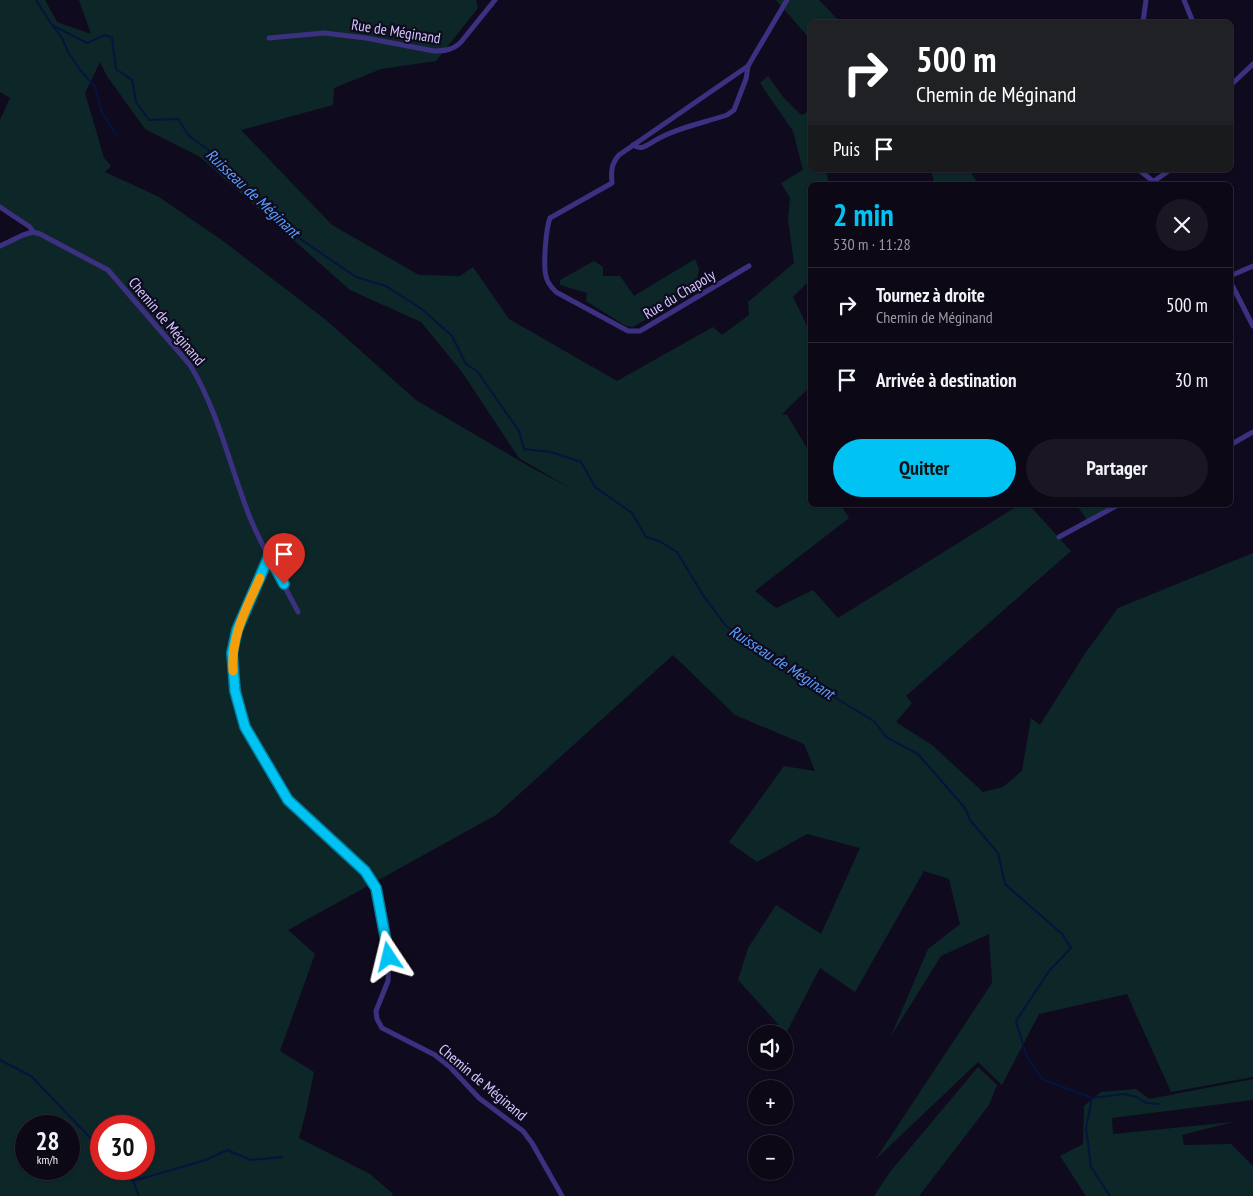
<!DOCTYPE html>
<html lang="fr">
<head>
<meta charset="utf-8">
<style>
  :root { --surface:#0c0816; --page:#1a1623; --text:#f1f3f6; --muted:#9a9aa1; --line:#2c2935; --accent:#00c3f3 }
  body { margin:0; font-family:"PT Sans Narrow",sans-serif; background:var(--page); color:var(--text); height:100vh; display:flex; flex-direction:column; font-size:19px; white-space:nowrap }
  * { box-sizing:border-box; margin:0 }
  p { font-size:16px; color:var(--muted) }
  .icon { flex:none; width:28px; height:28px; fill:none; stroke:currentColor; stroke-width:2; stroke-linecap:round; stroke-linejoin:round }
  .map { position:relative; flex:1; overflow:hidden }
  .panel { position:absolute; left:808px; top:182px; width:425px; height:325px; display:flex; flex-direction:column; background:var(--surface); border-radius:8px; box-shadow:0 1px 4px #0004,0 0 0 1px var(--line) }
  .panel>* { flex:none }
  .hud { position:absolute; left:808px; top:20px; width:425px; height:152px; border-radius:8px; box-shadow:0 1px 4px #0004,0 0 0 1px var(--line); background:#202124; color:#fff; overflow:hidden }
  .tools { position:absolute; left:748px; top:1025px; display:grid; gap:10px }
  .tools a { display:grid; place-items:center; width:45px; height:45px; border-radius:50%; background:var(--surface); box-shadow:0 1px 4px #0004,0 0 0 1px var(--line); font-size:25px }
  .speed { position:absolute; left:15px; top:1115px; display:flex; gap:10px; font-size:25px; font-weight:700; text-align:center }
  .speed>* { display:grid; place-content:center; width:65px; height:65px; border-radius:50%; background:var(--surface); box-shadow:0 1px 4px #0004,0 0 0 1px var(--line); line-height:1 }
  .speed small { font-size:12px; font-weight:400 }
  .speed .limit { border:8px solid #d22; background:#fff; color:#111 }
  .pin { position:absolute; display:grid; place-items:center; width:42px; height:42px; color:#fff; margin:-51px -21px; border-radius:50% 50% 50% 0; rotate:-45deg; box-shadow:0 0 5px #0007 }
  .pin .icon { rotate:45deg }
  .me { position:absolute; width:55px; margin:-28px; rotate:350deg; stroke-linejoin:round; filter:drop-shadow(0 0 4px #0008) }
  .turn { display:flex; align-items:center; gap:18px; height:105px; padding:0 25px; font-size:22px }
  .turn .icon { width:65px; height:65px; stroke-width:2.5 }
  .turn b { display:block; font-size:35px; line-height:42px }
  .then { display:flex; align-items:center; height:48px; padding:0 25px; background:#0003; gap:10px; font-size:19px }
  .round { display:grid; place-items:center; flex:none; width:52px; height:52px; border-radius:26px; background:var(--page) }
  .headline { display:flex; align-items:center; justify-content:space-between; height:85px; padding:0 25px }
  h1 { font-size:30px; font-weight:700; line-height:38px; color:var(--accent) }
  .cta { display:flex; gap:10px; margin-top:auto; padding:10px 25px }
  .cta a { flex:1; height:58px; border-radius:30px; background:var(--accent); color:#111; font-size:20px; font-weight:700; line-height:58px; text-align:center }
  .cta a+a { background:var(--page); color:var(--text) }
  ul { padding:0; list-style:none }
  li { display:flex; align-items:center; gap:15px; height:75px; padding:0 25px; border-top:1px solid var(--line) }
  li div { flex:1 }
  li b { display:block; font-size:19px }
  li em { font-style:normal }
  .map>svg:first-child { display:block }
</style>
</head>
<body>
<div class="map">
<svg width="1253" height="1196" viewBox="0 0 1253 1196">
  <rect width="100%" height="100%" fill="#100a1e"/>
  <!-- green -->
  <g fill="#0d2729" fill-rule="evenodd">
    <path d="M0,0H45L57,22L91,34L79,0H476L478,8L436,61L381,69L334,88L333,105L241,130L332,225L419,275L460,276L473,267L509,319L617,381L713,327L722,335L749,315L748,302L794,263L788,220L790,198L781,183L803,170L793,131L760,83L768,76L784,98L799,113L802,115L810,110V170H826L829,185H810V280L793,297L810,332V387L782,414L787,415L810,453V505H841L849,518L755,591L776,608L813,590L838,618L1019,505H1029L1071,551L906,696L912,703L896,722L932,745L983,792L1003,787L1022,771L1031,718L1040,725L1084,655L1118,608L1253,553V1077L1171,1092L1127,994L1039,1014L1002,1085L978,1062L875,1160L992,983L989,934L941,956L891,1036L928,949L960,924L949,879L924,871L855,992L820,968L784,1037V1034H778V1024L738,980L748,948L776,905L821,934L860,848L807,834L757,862L729,842L784,766L815,771L804,744L735,715L673,655L496,815L288,930L315,954L280,1051L314,1072L305,1116L299,1138L370,1174L393,1194L392,1196H0V246L32,233L30,227L0,207V120L10,98L0,92ZM100,62L107,76L145,129L200,157L350,290L421,322L462,372L519,458L570,488L532,468L416,400L326,320L223,241L159,197L105,172L111,166L104,158L85,93ZM26,1126H69V1169H26ZM101,1126H144V1169H101Z"/>
    <polygon points="776,0 819,0 840,22 810,22 810,39"/>
    <polygon points="931,170 969,170 979,185 935,185"/>
    <polygon points="695,259 699,269 694,292 633,327 626,326 586,301 587,293 560,285 560,280 594,261 603,267 603,276 620,276 634,296"/>
    <polygon points="1076,505 1118,505 1084,523 1086,518"/>
    <polygon points="978,1067 997,1085 989,1105 919,1196 874,1196 890,1172"/>
    <polygon points="1253,1079 1253,1100 1112,1118 1113,1134 1233,1122 1182,1135 1184,1145 1231,1144 1253,1166 1253,1196 1086,1196 1060,1156 1083,1144 1084,1106 1101,1092 1136,1089 1149,1099"/>
  </g>
  <g fill="none" stroke-linecap="round" stroke-linejoin="round">
    <!-- stream -->
    <g stroke="#05143d" stroke-width="2">
      <polyline points="36,0 52,25 87,43 105,35 112,38 116,69 132,80 136,102 149,120 178,119 189,136 214,154 293,234 356,277 386,286 423,310 452,336 466,364 477,371 519,431 524,449 551,452 581,462 595,487 632,513 646,537 659,541 677,552 703,595 726,626 818,687 875,722 886,737 918,754 965,808 970,820 998,853 1005,884 1062,934 1071,948 1049,971 1016,1021 1027,1057 1042,1079 1092,1098 1086,1128 1091,1167 1110,1196"/>
      <polyline points="53,26 62,38 68,52 81,71 95,87 101,110 116,135"/>
      <polyline points="0,1060 31,1076 101,1149"/>
      <polyline points="1092,1098 1124,1094 1137,1097 1146,1103 1159,1104"/>
      <polyline points="121,1169 133,1181 139,1196"/>
      <polyline points="133,1181 206,1160 227,1150 251,1160 282,1157"/>
    </g>
    <!-- street -->
    <g stroke="#3c3181" stroke-width="5">
      <polyline points="1184,0 1193,22"/>
      <polyline points="1143,22 1146,0"/>
      <path d="M269,38L324,33L366,38L434,51C445,51 453,50 461,42L495,0"/>
      <path d="M748,66L619,155C611,164 611,172 612,183L550,218C546,228 543,265 546,276C547,283 552,288 556,292L628,331H640L749,266"/>
      <polyline points="1230,84 1233,83 1253,64"/>
      <path d="M633,145C640,150 644,147 651,143C672,129 703,123 727,115L734,110L746,79L748,66L787,0"/>
      <polyline points="1139,170 1158,185"/>
      <polyline points="1154,181 1170,170"/>
      <polyline points="0,207 30,227 33,232"/>
      <path d="M0,246L23,235L33,232L40,234L108,270L190,365C217,409 229,462 247,510C259,543 282,580 298,612"/>
      <polyline points="1230,276 1253,266"/>
      <polyline points="1230,281 1253,326"/>
      <polyline points="1230,445 1253,432"/>
      <polyline points="1059,537 1118,505"/>
      <polyline points="269,556 237,630 232,653 235,691 245,727 288,800 365,871 376,888 389,957 388,981 376,1011 377,1019 382,1028 435,1055 450,1067 479,1098 523,1131 532,1143 562,1196"/>
    </g>
  </g>
  <g fill="none" stroke-linecap="round" stroke-linejoin="round">
    <defs>
      <polyline id="route" points="284,584 269,556 237,630 232,653 235,691 245,727 288,800 365,871 376,888 389,957"/>
    </defs>
    <!-- route casing -->
    <use href="#route" stroke="#007f9e" stroke-width="12"/>
    <!-- route -->
    <use href="#route" stroke="#00c3f3" stroke-width="9"/>
    <!-- slow -->
    <path stroke="#f59e0b" stroke-width="9" d="M233,671C231,636 246,609 260,578"/>
  </g>
  <g text-anchor="middle" dominant-baseline="central" stroke-width="4.5" stroke-linejoin="round" paint-order="stroke">
    <!-- street labels -->
    <g font-size="15" fill="#d3c8ff" stroke="#100a1e">
      <text transform="translate(396 31) rotate(9)">Rue de Méginand</text>
      <text transform="translate(679 294) rotate(-31)">Rue du Chapoly</text>
      <text transform="translate(167 321) rotate(50)">Chemin de Méginand</text>
      <text transform="translate(483 1082) rotate(40)">Chemin de Méginand</text>
    </g>
    <!-- water labels -->
    <g font-size="16" font-style="italic" fill="#56a0ff" stroke="#100a1e">
      <text transform="translate(253 193) rotate(43)">Ruisseau de Méginant</text>
      <text transform="translate(782 662) rotate(33)">Ruisseau de Méginant</text>
    </g>
  </g>
</svg>
<div class="tools">
<a><svg class="icon" aria-label="sound" viewBox="0 0 24 24"><path d="M4 9h4l5-4v14l-5-4H4zM17 9q2 3 0 6"/></svg></a>
<a>+</a>
<a>−</a>
</div>
<div class="speed"><div>28<small>km/h</small></div><div class="limit">30</div></div>
<div class="pin" style="left:284px;top:584px;background:#d93025"><svg class="icon" aria-label="arrive" viewBox="0 0 24 24"><path d="M6 21V4h12l-3 4 3 4H6"/></svg></div>
<svg class="me" style="left:389px;top:957px" viewBox="-20 -20 40 40"><path d="M0-17L14 15 0 8-14 15z" fill="#00c3f3" stroke="#fff" stroke-width="4"/></svg>
<div class="hud">
<div class="turn"><svg class="icon" aria-label="right" viewBox="0 0 24 24"><path d="M7 20v-9h11M14 6l5 5-5 5"/></svg><div><b>500 m</b>Chemin de Méginand</div></div>
<div class="then">Puis<svg class="icon" aria-label="arrive" viewBox="0 0 24 24"><path d="M6 21V4h12l-3 4 3 4H6"/></svg></div>
</div>
<section class="panel">
<div class="headline"><div><h1>2 min</h1><p>530 m · 11:28</p></div><a class="round"><svg class="icon" aria-label="close" viewBox="0 0 24 24"><path d="M6 6l12 12M18 6L6 18"/></svg></a></div>
<ul>
<li><svg class="icon" aria-label="right" viewBox="0 0 24 24"><path d="M7 20v-9h11M14 6l5 5-5 5"/></svg><div><b>Tournez à droite</b><p>Chemin de Méginand</p></div><em>500 m</em></li>
<li><svg class="icon" aria-label="arrive" viewBox="0 0 24 24"><path d="M6 21V4h12l-3 4 3 4H6"/></svg><div><b>Arrivée à destination</b></div><em>30 m</em></li>
</ul>
<div class="cta"><a>Quitter</a><a>Partager</a></div>
</section>
</div>
</body>
</html>
